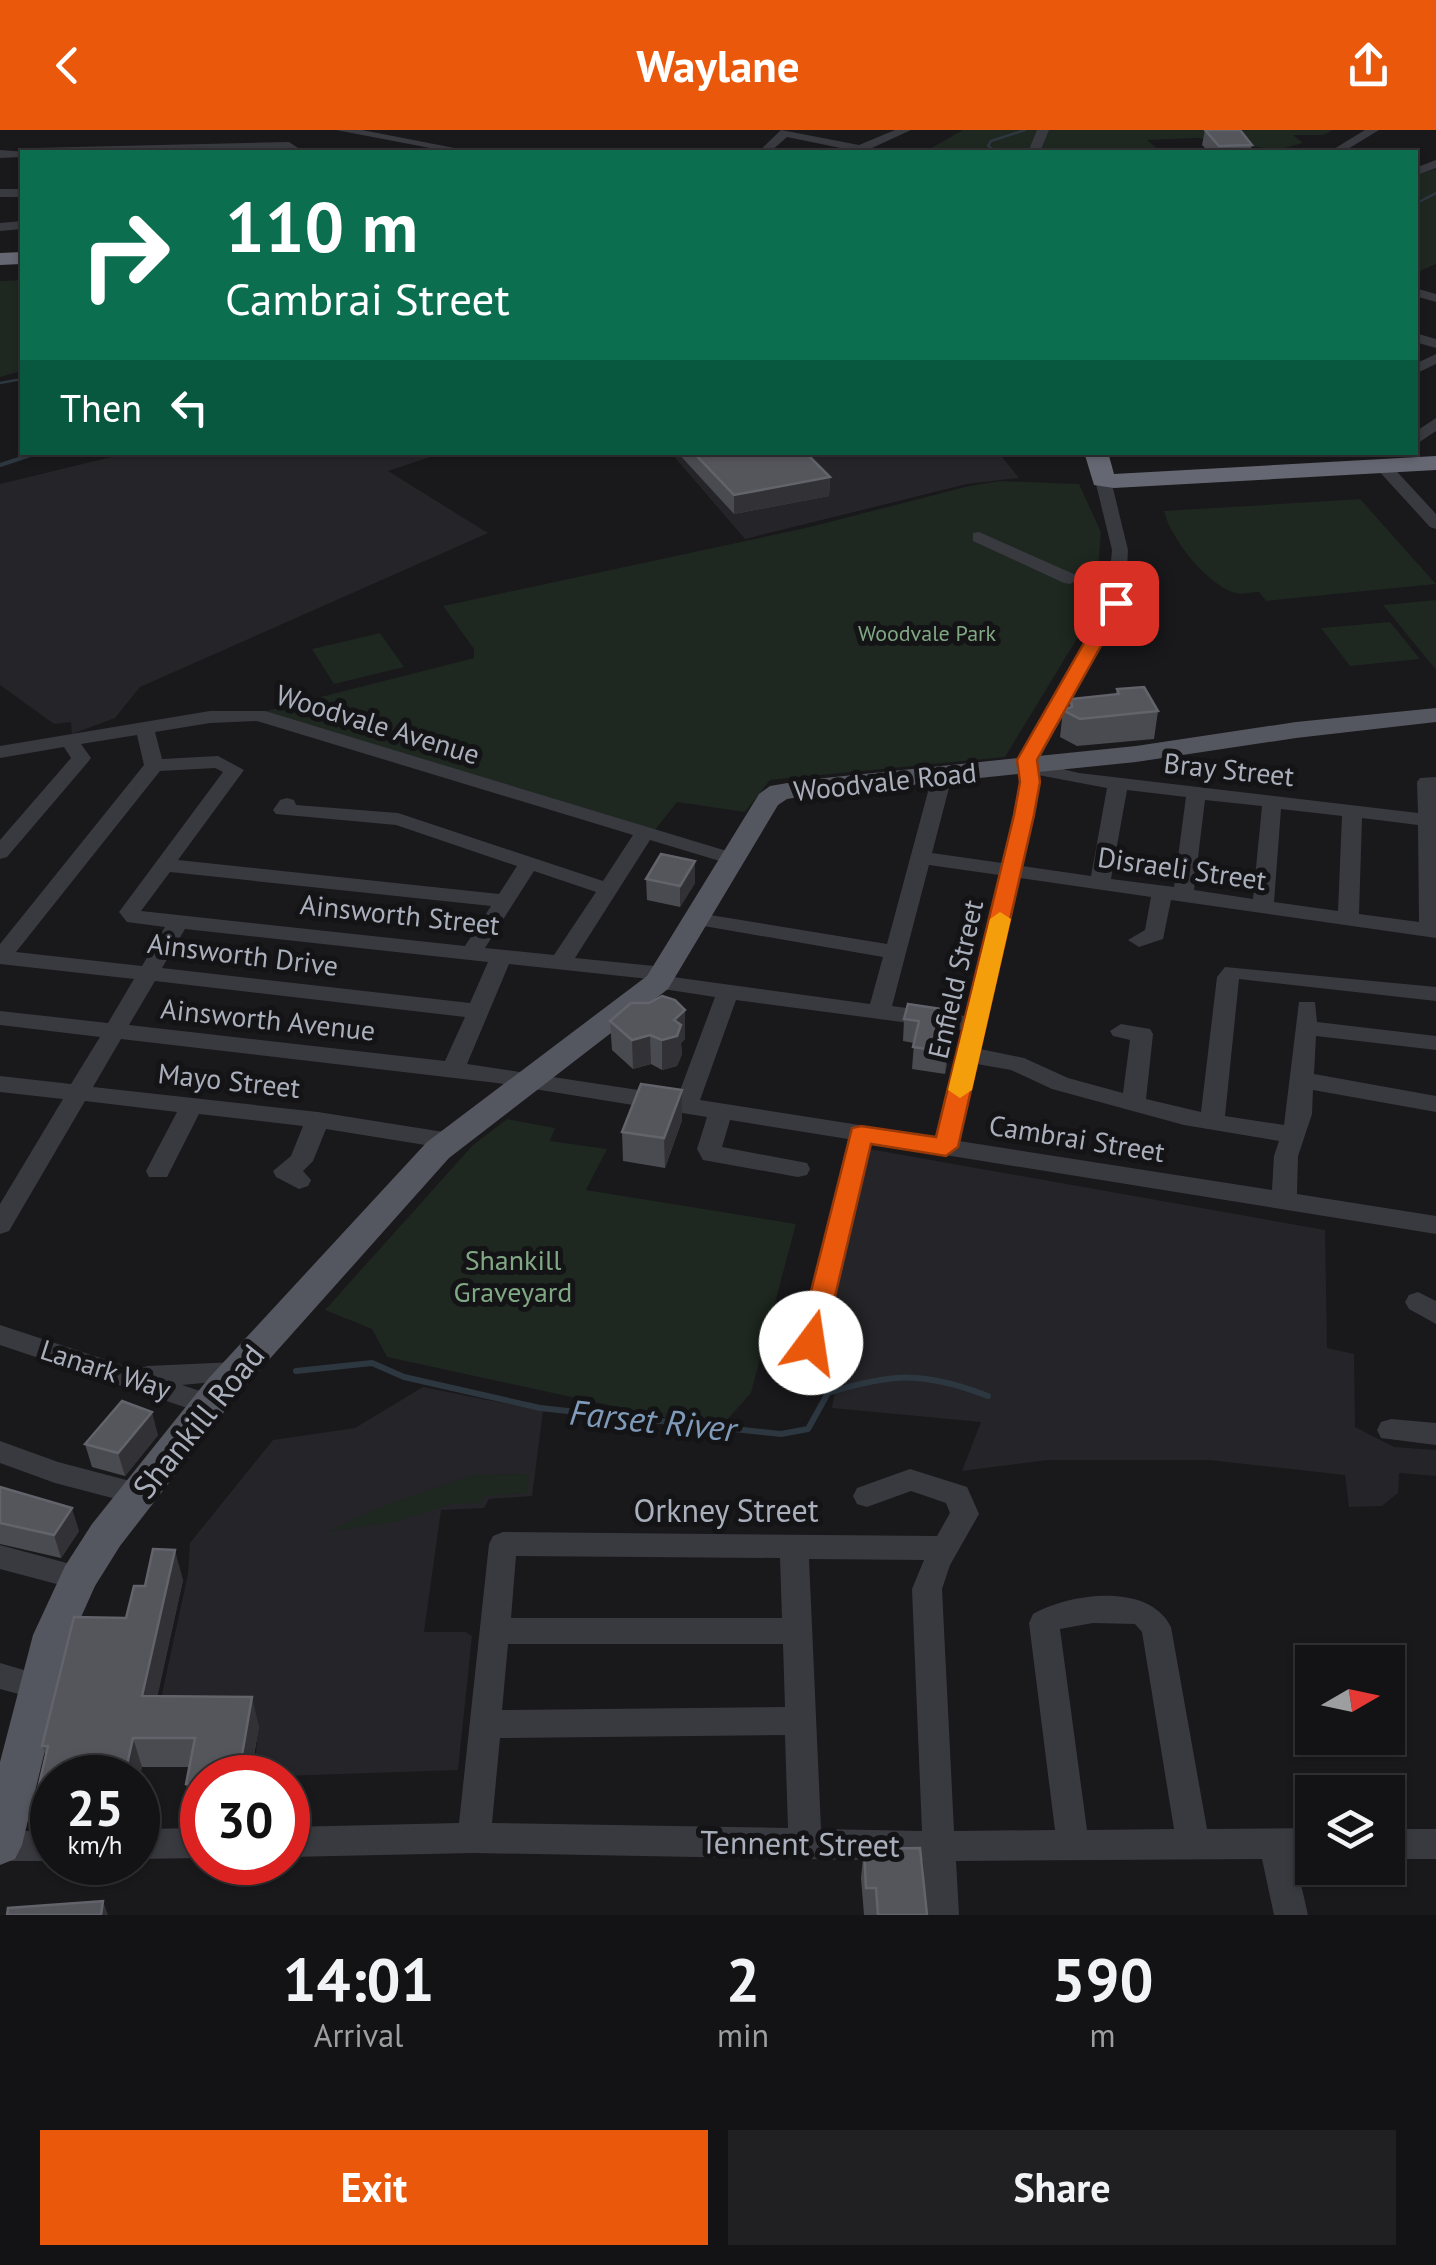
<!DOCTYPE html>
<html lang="en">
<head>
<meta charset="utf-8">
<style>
  :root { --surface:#131214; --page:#202022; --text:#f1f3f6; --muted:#9d9ea0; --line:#323234; --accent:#ea580c }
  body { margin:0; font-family:"PT Sans",sans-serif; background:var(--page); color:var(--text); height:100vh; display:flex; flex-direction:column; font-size:38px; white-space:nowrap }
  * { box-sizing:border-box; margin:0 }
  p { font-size:32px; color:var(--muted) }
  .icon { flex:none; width:55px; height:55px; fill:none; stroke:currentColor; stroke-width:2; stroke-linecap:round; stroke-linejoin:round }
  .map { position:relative; height:1785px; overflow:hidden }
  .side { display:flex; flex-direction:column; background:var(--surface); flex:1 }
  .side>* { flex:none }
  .guide { position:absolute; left:20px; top:20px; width:1398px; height:305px; border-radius:0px; box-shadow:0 2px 8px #0004,0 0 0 2px var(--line); background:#0b6e4f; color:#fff; overflow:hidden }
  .needle { width:65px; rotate:81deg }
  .fabs { position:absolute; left:1295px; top:1515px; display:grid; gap:20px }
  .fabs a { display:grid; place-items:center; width:110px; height:110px; border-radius:0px; background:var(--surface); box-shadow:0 2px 8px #0004,0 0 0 2px var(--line); font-size:50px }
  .speed { position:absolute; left:30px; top:1625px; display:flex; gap:20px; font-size:50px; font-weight:700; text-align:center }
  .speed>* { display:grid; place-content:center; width:130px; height:130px; border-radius:50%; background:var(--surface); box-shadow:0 2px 8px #0004,0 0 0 2px var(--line); line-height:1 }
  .speed small { font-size:25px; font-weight:400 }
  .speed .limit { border:15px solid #d22; background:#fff; color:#111 }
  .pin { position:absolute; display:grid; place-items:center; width:85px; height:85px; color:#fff; margin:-42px; border-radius:20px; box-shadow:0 5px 15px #0006 }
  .me { position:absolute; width:110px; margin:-55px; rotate:14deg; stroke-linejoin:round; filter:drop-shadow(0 0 8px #0008) }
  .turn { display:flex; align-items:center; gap:35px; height:210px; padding:0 40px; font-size:45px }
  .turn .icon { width:130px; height:130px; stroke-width:2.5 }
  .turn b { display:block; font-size:70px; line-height:85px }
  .then { display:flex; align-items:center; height:95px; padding:0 40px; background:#0003; gap:20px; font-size:38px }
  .eta { display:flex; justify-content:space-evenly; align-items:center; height:170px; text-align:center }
  .eta b { font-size:60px; font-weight:600; line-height:70px }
  .primary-button { display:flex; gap:20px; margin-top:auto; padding:20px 40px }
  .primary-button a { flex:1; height:115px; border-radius:0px; background:var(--accent); color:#fff; font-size:40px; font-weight:600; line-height:115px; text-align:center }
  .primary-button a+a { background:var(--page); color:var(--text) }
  header { display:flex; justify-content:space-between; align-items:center; height:130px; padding:0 40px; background:var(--accent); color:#fff; font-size:45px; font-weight:600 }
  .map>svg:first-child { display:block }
</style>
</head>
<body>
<header><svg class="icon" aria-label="back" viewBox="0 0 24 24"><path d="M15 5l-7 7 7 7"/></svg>Waylane<svg class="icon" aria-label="share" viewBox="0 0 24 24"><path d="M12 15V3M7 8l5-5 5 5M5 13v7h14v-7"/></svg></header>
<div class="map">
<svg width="1436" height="1785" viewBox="0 0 1436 1785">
  <rect width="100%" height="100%" fill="#19181b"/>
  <!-- built -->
  <g fill="#252428">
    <polygon points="128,323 442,323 388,341 488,403 140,557 115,588 72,604 71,592 54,594 0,555 0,354"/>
    <polygon points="671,323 999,323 1019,348 967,354 745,409"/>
    <polygon points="869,1019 1325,1100 1327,1218 1354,1224 1355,1297 1394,1317 1436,1320 1436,1346 1399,1343 1398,1363 1382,1376 1349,1377 1345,1345 1209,1330 1048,1330 962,1341 981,1292 832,1278 847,1190 829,1185"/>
    <polygon points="423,1257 543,1281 532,1366 489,1369 484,1378 441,1380 424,1502 466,1502 472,1506 458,1640 254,1647 258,1596 155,1596 188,1444 190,1413 273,1310 355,1298"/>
  </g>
  <!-- green -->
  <g fill="#1e2720">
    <polygon points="963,0 1333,0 1323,5 1293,5 1303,13 1277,20 1197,8 1147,10 1162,22 924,22"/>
    <polygon points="1436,39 1436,134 1415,143 1415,46"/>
    <polygon points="22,150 22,241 0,247 0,151"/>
    <polygon points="1000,351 1079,354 1101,402 1095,479 1005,627 770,650 745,682 677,672 655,700 262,582 474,528 474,519 443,476 810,397 969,356"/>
    <path d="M1360,369L1436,454L1266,471L1259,462C1252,462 1241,465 1235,463C1207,455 1170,408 1164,381Z"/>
    <polygon points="1436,470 1436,540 1383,475"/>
    <polygon points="1390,492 1420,529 1350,536 1321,498"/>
    <polygon points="380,503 404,537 334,554 312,519"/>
    <polygon points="507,989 555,998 550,1011 607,1019 586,1060 796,1094 751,1263 719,1299 387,1227 372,1199 325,1180 473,1015"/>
    <polygon points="529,1344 527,1363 483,1366 481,1373 452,1374 394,1392 327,1402 376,1379 471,1345"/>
  </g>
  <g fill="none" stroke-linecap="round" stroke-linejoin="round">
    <!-- stream-far2 -->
    <g stroke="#2d3740" stroke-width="2.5">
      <polyline points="997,22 988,16 991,11 1025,0"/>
      <polyline points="1415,74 1436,63"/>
      <polyline points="0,253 22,249"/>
    </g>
    <!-- stream-far1 -->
    <polyline stroke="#2d3740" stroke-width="4" points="0,335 40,322"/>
    <!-- stream -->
    <path stroke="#2d3740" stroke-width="6" d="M296,1241L372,1233L404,1247L540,1278L781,1304L808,1299L828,1263C892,1243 925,1241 988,1266"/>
    <!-- minor -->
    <g fill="#393a40" fill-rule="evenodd">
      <polygon points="336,0 362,0 475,22 451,22"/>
      <polygon points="781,0 859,15 895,0 911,0 872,18 880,22 860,22 787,7 770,22 758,22"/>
      <polygon points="1037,0 1049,0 1040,22 1028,22"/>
      <polygon points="1365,0 1379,0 1343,22 1329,22"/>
      <polygon points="289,12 304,22 22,22 22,27 0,28 0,20 27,22 33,18"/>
      <polygon points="1436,30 1436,38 1415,46 1415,38"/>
      <rect x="0" y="59" width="22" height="8"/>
      <polygon points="22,91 22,99 0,101 0,93"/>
      <polygon points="1415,158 1436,164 1436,172 1415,166"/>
      <polygon points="1415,203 1436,209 1436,218 1415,212"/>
      <polygon points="1436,224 1436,234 1415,244 1415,234"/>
      <polygon points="1436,288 1436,301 1415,315 1415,302"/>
      <polygon points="1377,333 1389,333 1436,384 1436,399 1430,397 1377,339"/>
      <path d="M1103,345L1111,350L1128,420L1125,473L1037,633L1079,643L1418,683L1417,652L1420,648L1436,647V808L1171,770L1163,809L1139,817L1128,810L1145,800L1151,767L1020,748L980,919L1024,928L1068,948L1123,963L1130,910L1113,906L1110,901L1121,894L1150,899L1153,904L1146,969L1201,982L1217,847L1225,837L1436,857V871L1239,849L1225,986L1284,995L1299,872H1315L1317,892L1436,906V920L1316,906L1314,944L1436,966V982L1313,960L1312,984L1298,1026L1297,1064L1436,1086V1104L871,1013L824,1213L820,1220L811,1223L775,1216L771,1209L775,1202H801L848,1009L730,990L722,1017L807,1033L810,1039L807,1045L798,1047L703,1030L697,1019L707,987L497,953L121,909L93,957L318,982L450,1003L462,1011L450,1019L326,999L313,1031L303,1041L311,1050L308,1056L299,1059L276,1047L273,1041L291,1026L303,996L199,984L167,1047H149L146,1041L177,982L85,971L9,1101L0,1104V1074L63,969L0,962V946L71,954L100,907L0,895V881L108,893L134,849L0,834V814L144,635L137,605L81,614L91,628L88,632L7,727L0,729V710L71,628L64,617L0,628V616L210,581H265L740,725L743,729L733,735L650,710L575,828L664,837L672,839L673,847L870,874L883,827L698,795L687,789L698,783L887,814L929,658V644L939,638L949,644V658L932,723L1002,733L1020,653L1016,636L1107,473L1112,420L1095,350ZM257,591L633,705L603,751L398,683L296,675L294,670L287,668L280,670L273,680L276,684L396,695L517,736L499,764L178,730L244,640L218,626L162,629L155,602L210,593ZM215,638L223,642L119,782L127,792L165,797L142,836L16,822L160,641ZM1038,645L1107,658L1091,746L1022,736L1040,653ZM1127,660L1186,667L1174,757L1111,749ZM1205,670L1262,676L1253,769L1194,760ZM1281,679L1342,686L1338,781L1274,772ZM1362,688L1418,695L1419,792L1359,784ZM929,735L999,745L965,886L892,876ZM534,741L596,762L554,825L485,818ZM170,742L491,776L465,816L141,781ZM185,799L488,832L470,873L162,838ZM509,834L649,849L650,857L715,867L678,966L467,934ZM155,851L465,887L445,931L129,895ZM736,870L962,900L936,1007L700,970ZM977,934L1011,940L1052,959L1184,995L1279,1011L1274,1026L1272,1060L959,1011Z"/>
      <polygon points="979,402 1076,445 1079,449 1070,454 1064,453 973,411 973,403"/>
      <polygon points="1418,1162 1436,1171 1436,1194 1409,1179 1405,1172 1409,1165"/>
      <polygon points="0,1195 137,1240 147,1236 236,1232 245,1235 249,1242 245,1249 182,1255 221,1268 225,1275 221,1282 211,1286 0,1215"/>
      <polygon points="1391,1289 1436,1293 1436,1315 1381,1308 1377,1300 1381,1292"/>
      <polygon points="0,1311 58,1332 149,1356 153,1364 149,1372 139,1375 55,1353 0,1333"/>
      <path d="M910,1339L967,1357L979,1384L950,1435L942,1459L954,1701L1055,1700L1029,1493L1033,1484C1070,1463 1149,1452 1171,1497L1207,1699L1312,1698V1728H1295L1308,1785H1274L1262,1729L956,1731L959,1785H925L923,1731L474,1723L288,1727V1697L459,1693L489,1414L493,1406L503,1402L937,1406L950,1383L946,1373L911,1361L867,1377L857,1374L853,1366L857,1358ZM516,1426L780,1428L782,1488H511ZM809,1429L924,1430L912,1459L922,1701L821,1699ZM1093,1493L1135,1494L1142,1502L1174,1699L1087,1700L1060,1499ZM508,1514H783L785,1577L502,1580ZM785,1605L788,1698L492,1693L500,1608Z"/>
      <polygon points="0,1415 89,1439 94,1448 89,1457 79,1460 0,1439"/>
      <polygon points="0,1533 48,1547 52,1556 48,1565 37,1569 0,1559"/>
      <polygon points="202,1698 202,1728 138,1729 138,1699"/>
      <rect x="1388" y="1699" width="48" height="30"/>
      <rect x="0" y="1701" width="52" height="30"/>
    </g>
    <!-- major -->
    <polygon fill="#555760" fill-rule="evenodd" points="1436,578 1436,592 1296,608 1136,632 805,666 787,669 778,675 668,859 449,1028 234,1269 120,1416 95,1456 73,1505 22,1715 15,1729 0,1735 0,1632 33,1505 65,1436 92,1394 208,1249 427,1012 647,846 759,664 770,656 805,650 1136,616 1296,592"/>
    <!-- highway -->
    <g fill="#656872" fill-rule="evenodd">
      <polygon points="22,122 22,134 0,135 0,123"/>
      <polygon points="1084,322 1108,322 1114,344 1436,326 1436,340 1114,358 1094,355"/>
    </g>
  </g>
  <!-- wall -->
  <g fill="#4a4b50">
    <polygon points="1205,0 1252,15 1250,22 1209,22 1202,15"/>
    <polygon points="677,322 805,322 830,347 829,366 734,384"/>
    <polygon points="1117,559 1158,581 1154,609 1077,616 1060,607 1063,580 1069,578 1071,569 1116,564"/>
    <polygon points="695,731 695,753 680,777 647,770 646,749"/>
    <polygon points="955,881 953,903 945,944 912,939 914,913 903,911 904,889"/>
    <polygon points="610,891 685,909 681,913 682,924 677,936 662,940 651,934 633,939 612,920"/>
    <polygon points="682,960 682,990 665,1038 623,1031 622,1002"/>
    <polygon points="158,1305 125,1346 92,1337 85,1314"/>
    <polygon points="0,1357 79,1401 61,1428 0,1414"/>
    <polygon points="183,1450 157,1566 259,1596 250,1648 202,1648 202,1683 194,1683 186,1654 189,1637 142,1637 52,1648 52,1692 48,1692 37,1663 46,1627 42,1616 126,1488 145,1456"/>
    <polygon points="864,1719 927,1785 864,1785 861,1748"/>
  </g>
  <!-- shaded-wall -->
  <g fill="#323236">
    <polygon points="830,347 829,366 734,384 734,365"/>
    <polygon points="695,731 695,753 680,777 680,756"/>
    <polygon points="685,880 685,909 681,913 682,924 677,936 662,940 662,910 674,890"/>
    <polygon points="955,881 953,903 945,944 947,922"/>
    <polygon points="650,905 651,934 633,939 632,910"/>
    <polygon points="682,960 682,990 665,1038 664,1008"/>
    <polygon points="152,1282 158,1305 125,1346 118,1323"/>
    <polygon points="72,1378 79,1401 61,1428 54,1405"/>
    <polygon points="175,1420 183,1450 151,1596 142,1566"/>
    <polygon points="252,1567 259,1596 250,1648 238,1648"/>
    <polygon points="133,1608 142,1637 138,1658 138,1648 124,1648"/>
    <polygon points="103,1771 108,1785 101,1785"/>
  </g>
  <!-- building -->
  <g fill="#55555c" stroke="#62636b" stroke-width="2.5">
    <polygon points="1205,0 1240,0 1252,15 1219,16"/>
    <polygon points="693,322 805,322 830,347 734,365"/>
    <polygon points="1144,557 1158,581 1080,589 1063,580 1072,577 1071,569 1119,564 1117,559"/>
    <polygon points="661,724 695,731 680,756 646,749"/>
    <polygon points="662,866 675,870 685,880 674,890 681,895 677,906 662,910 650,905 632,910 610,891 631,873 649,873"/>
    <polygon points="908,874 955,881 947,922 913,917 919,891 904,889"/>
    <polygon points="641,954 682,960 664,1008 622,1002"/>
    <polygon points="122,1271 152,1282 118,1323 85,1314"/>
    <polygon points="0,1357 72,1378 54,1405 0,1393"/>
    <polygon points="153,1419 175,1420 142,1566 252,1567 238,1648 202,1648 202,1654 186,1654 195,1608 133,1608 124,1648 52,1648 52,1662 37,1663 48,1616 42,1616 74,1487 126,1488 134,1456 145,1456"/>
    <polygon points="920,1718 927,1785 878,1785 876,1758 866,1758 864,1719"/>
    <polygon points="103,1771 101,1785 7,1785 8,1778"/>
  </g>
  <!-- route -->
  <polygon fill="#ea580c" stroke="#983908" stroke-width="2.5" points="1116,468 1125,473 1037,630 1040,652 1034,685 958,1017 946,1026 871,1014 824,1213 820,1220 802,1220 798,1213 852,998 861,996 936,1007 1014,685 1020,652 1017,630 1107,473"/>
  <!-- slow -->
  <polygon fill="#f59e0b" points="1000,782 1011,789 972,960 960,968 948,960 990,789"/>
  <g text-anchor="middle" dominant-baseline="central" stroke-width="10" stroke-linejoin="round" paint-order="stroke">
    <!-- far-park labels -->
    <g font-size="22" fill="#80a884" stroke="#141316">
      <text x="927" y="503">Woodvale Park</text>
    </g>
    <!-- street labels -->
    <g font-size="28" fill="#aaafbc" stroke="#141316">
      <text transform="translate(378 594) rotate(17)">Woodvale Avenue</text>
      <text transform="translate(1229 639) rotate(6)">Bray Street</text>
      <text transform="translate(885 651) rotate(-6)">Woodvale Road</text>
      <text transform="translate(1182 738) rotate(8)">Disraeli Street</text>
      <text transform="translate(400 784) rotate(6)">Ainsworth Street</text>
      <text transform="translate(243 824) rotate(7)">Ainsworth Drive</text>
      <text transform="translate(955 849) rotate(-77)">Enfield Street</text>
      <text transform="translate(268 889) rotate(6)">Ainsworth Avenue</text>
      <text transform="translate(229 950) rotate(6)">Mayo Street</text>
      <text transform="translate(1077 1008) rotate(9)">Cambrai Street</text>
      <text transform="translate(106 1239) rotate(18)">Lanark Way</text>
    </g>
    <!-- park labels -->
    <g font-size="28" fill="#80a884" stroke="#141316">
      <text x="513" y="1129">Shankill<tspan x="513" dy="32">Graveyard</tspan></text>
    </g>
    <!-- near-street labels -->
    <g font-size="32" fill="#aaafbc" stroke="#141316">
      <text transform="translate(198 1291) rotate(-51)">Shankill Road</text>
      <text x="726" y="1380">Orkney Street</text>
      <text transform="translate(800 1713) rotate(1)">Tennent Street</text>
    </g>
    <!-- near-water labels -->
    <g font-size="35" font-style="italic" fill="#7f9bb9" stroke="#141316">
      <text transform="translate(653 1290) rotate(6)">Farset River</text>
    </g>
  </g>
</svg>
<div class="fabs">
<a><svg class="needle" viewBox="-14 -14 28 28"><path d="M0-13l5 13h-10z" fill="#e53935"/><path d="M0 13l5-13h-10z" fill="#9d9ea0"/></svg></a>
<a><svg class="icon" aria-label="layers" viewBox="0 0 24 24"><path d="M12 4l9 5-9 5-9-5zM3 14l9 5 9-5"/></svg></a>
</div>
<div class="speed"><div>25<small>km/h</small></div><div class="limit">30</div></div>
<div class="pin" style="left:1116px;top:473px;background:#d93025"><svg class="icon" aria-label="arrive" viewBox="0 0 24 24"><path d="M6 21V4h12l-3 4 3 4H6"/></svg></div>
<svg class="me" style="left:811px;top:1213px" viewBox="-20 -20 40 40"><circle r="19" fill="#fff"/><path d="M0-13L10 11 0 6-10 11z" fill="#ea580c"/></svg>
<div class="guide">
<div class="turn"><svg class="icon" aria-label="right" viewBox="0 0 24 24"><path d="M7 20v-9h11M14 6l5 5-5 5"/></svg><div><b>110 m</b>Cambrai Street</div></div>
<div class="then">Then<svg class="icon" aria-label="left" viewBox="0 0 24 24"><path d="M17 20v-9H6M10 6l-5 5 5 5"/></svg></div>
</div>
</div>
<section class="side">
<div class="eta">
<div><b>14:01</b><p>Arrival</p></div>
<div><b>2</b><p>min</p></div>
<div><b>590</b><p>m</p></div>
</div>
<div class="primary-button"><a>Exit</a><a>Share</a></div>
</section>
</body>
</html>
